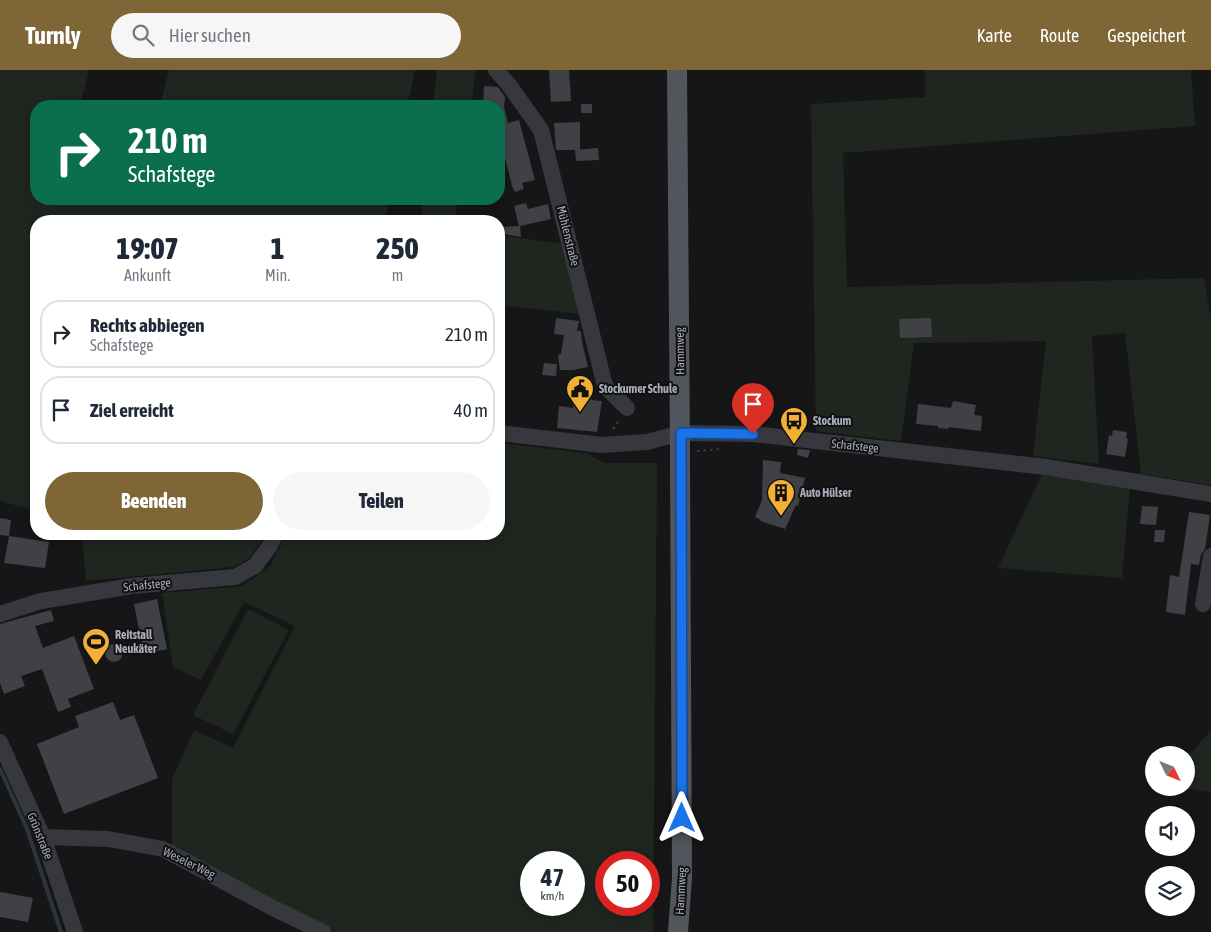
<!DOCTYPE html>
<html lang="de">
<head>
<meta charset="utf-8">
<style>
  :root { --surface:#fff; --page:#f6f6f7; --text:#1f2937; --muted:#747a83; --line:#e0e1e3; --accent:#7e6636 }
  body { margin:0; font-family:"Asap Condensed",sans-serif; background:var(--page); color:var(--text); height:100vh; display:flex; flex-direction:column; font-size:19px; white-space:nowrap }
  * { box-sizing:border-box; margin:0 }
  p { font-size:16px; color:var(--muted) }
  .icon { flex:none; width:28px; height:28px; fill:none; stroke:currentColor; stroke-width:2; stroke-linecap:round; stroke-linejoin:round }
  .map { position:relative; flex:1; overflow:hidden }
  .side { position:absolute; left:30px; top:145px; width:475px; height:325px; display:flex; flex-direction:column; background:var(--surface); border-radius:20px; box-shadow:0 2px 8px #0003 }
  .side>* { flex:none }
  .hud { position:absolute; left:30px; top:30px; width:475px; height:105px; border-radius:20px; box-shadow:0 2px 8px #0003; background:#0b6e4f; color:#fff; overflow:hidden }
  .needle { width:32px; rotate:133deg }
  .fabs { position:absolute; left:1145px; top:676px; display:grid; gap:10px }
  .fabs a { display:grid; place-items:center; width:50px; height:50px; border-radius:50%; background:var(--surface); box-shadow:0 2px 8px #0003; font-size:25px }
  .speed { position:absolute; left:520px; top:781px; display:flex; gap:10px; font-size:25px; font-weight:700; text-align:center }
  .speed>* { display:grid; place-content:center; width:65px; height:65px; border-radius:50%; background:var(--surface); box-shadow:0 2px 8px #0003; line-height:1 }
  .speed small { font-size:12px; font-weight:400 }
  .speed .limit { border:8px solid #d22; background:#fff; color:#111 }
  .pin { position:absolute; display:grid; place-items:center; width:42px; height:42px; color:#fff; margin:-51px -21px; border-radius:50% 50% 50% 0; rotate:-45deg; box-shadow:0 0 5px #0007 }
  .pin .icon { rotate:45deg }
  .me { position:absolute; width:55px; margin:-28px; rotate:0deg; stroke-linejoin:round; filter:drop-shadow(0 0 4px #0008) }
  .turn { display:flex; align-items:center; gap:18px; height:105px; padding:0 15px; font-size:22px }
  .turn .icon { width:65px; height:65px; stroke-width:2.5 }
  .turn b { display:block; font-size:35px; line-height:42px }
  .eta { display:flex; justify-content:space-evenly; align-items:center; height:85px; text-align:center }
  .eta b { font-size:30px; font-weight:800; line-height:35px }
  .button { display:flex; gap:10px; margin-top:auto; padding:10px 15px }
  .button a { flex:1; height:58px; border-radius:30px; background:var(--accent); color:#fff; font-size:20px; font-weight:800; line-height:58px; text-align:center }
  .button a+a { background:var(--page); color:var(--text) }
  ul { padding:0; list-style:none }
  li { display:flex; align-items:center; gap:15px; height:68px; margin:0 10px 8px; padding:0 5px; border:2px solid var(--line); border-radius:20px }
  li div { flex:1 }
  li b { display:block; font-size:19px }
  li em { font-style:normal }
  header { display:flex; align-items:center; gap:30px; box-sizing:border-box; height:70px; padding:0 25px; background:var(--accent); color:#fff }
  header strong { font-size:24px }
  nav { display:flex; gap:28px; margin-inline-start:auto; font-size:18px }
  .search { width:350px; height:45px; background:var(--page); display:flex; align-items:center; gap:12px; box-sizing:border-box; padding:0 18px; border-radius:28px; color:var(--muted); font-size:19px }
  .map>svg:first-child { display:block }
</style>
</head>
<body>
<header>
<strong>Turnly</strong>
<div class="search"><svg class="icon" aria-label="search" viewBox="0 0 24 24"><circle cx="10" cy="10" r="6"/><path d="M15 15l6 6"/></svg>Hier suchen</div>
<nav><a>Karte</a><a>Route</a><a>Gespeichert</a></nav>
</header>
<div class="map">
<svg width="1211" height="862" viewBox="0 0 1211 862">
  <rect width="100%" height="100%" fill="#161618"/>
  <!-- green -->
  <g fill="#1e261f" fill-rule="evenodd">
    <polygon points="0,0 89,0 80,36 36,36 36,129 389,129 385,151 36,151 36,441 0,431"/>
    <polygon points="169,0 415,0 407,36 160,36"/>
    <polygon points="437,0 476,0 471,36 433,36"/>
    <polygon points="925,0 1191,0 1195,56 843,83 847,217 1204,208 1211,251 1211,415 1141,404 1125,263 1092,266 1099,394 1033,386 1046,271 914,273 901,371 816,361 811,34 925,27"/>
    <polygon points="423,129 458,129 455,151 421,151"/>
    <polygon points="499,165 564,174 580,244 499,235"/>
    <path d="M499,373L586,383L604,393H657L653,862H335L172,778V710L194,660L233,678L295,556L244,532L201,610L173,597L162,523L243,516L271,495L286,464H499ZM531,792H574V835H531ZM606,792H649V835H606Z"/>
    <polygon points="1042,404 1130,417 1122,508 998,498"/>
    <polygon points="82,464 266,464 249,489 233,497 86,511"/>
    <polygon points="248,539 289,560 233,664 193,645"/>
    <polygon points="1211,660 1211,722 1184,718 1186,718 1186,689"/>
  </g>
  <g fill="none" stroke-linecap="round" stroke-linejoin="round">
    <!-- stream -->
    <polyline stroke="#2c353c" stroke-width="4" points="0,699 27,759 61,862"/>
  </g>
  <!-- building -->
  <g fill="#404145">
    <polygon points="549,0 569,0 571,31 551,32"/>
    <polygon points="484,16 498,17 505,27 504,37 508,53 519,50 535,110 522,113 524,119 515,122 512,116 499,64 499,36 483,36"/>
    <rect x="581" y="34" width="11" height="9"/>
    <polygon points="580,52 580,80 556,80 554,53"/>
    <polygon points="598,78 599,90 576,91 575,80"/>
    <polygon points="526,133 528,139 548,134 551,149 520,156 521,167 499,163 499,157 519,156 514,136"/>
    <polygon points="556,248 579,251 577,261 581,261 582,272 588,297 573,300 560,300 558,285 561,284 564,265 554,264"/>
    <polygon points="931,248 932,267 900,268 899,249"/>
    <polygon points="544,293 557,294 556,306 542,305"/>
    <polygon points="579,320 592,322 591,330 602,331 597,362 557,358 559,336 573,338 574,328 578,329"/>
    <polygon points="953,331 976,335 974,345 982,346 981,361 948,357 949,359 938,358 938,356 916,354 918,334 951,338"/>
    <polygon points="1113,360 1127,362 1126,368 1128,369 1125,387 1106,384 1109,365 1112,366"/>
    <polygon points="798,379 810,380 808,388 797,385"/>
    <polygon points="763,390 781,392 780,403 805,408 798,436 796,435 785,459 760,451 761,450 755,447 762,430"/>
    <polygon points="1142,436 1158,437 1156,455 1140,454"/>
    <polygon points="1189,442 1210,445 1205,479 1201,484 1199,495 1191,494 1185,545 1166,542 1170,505 1179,507"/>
    <polygon points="0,448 11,450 9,466 0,465"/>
    <polygon points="1155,460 1165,460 1164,472 1154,472"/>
    <polygon points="9,466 49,472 45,498 4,493"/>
    <polygon points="157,529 167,579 144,584 134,534"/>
    <polygon points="51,540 54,551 35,556 43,578 74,566 94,619 68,629 71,637 58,642 42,599 21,606 25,616 4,624 0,613 0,554"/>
    <circle cx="114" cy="583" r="9"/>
    <polygon points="113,632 120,650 134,645 158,708 64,744 37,674 79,657 75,646"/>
    <polygon points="0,822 33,828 28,852 0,847"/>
  </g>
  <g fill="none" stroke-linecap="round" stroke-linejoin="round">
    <!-- path -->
    <g stroke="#3d3f44" stroke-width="2" stroke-dasharray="2.5 4" stroke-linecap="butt">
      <polyline points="613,359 619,350"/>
      <polyline points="697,381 720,379"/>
    </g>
    <!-- minor -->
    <g stroke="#37383d" stroke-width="16">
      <polyline points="496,0 509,15 541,60 605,316 627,338"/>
      <polyline points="499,363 602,375 647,372 681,363 753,364 1046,397 1211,424"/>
      <polyline points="1203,534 1211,486"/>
      <polyline points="0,544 41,531 132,516 235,507 255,496 269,477 276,464"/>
      <polyline points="0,672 43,767 75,862"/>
      <polyline points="43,767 108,769 163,779 275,839 323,862"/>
    </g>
    <!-- major -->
    <g stroke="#53555c" stroke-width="20">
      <polyline points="677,0 680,377"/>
      <polyline points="678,862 682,808 680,390"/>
    </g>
    <!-- major-bridge -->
    <polyline stroke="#53555c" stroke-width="20" points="680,377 680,390"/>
  </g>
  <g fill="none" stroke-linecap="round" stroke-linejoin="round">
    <defs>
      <polyline id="route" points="682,748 681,363 753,364"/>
    </defs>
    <!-- route casing -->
    <use href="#route" stroke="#114b97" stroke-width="12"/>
    <!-- route -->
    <use href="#route" stroke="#1a73e8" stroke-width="9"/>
  </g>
  <!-- icons -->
  <defs>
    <symbol id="civic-pin" viewBox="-11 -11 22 30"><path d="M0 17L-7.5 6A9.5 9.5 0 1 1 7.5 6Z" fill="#f2b134" stroke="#111113"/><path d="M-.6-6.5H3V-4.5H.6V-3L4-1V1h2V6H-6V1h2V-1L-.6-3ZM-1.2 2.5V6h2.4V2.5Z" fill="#111"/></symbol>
    <symbol id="bus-pin" viewBox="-11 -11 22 30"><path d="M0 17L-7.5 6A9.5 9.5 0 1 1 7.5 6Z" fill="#f2b134" stroke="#111113"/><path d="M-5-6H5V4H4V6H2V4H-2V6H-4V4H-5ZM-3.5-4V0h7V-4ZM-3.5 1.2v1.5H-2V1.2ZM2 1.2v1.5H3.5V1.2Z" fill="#111"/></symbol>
    <symbol id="building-pin" viewBox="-11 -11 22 30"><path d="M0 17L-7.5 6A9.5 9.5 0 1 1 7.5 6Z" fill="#f2b134" stroke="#111113"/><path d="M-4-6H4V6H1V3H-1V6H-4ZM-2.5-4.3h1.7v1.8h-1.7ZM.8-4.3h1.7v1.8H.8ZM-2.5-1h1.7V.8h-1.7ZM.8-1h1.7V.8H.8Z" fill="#111"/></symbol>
    <symbol id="stadium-pin" viewBox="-11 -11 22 30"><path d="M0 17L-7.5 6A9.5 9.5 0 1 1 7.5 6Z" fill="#f2b134" stroke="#111113"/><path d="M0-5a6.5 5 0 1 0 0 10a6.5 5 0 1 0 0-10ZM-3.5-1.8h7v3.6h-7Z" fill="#111"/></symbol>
  </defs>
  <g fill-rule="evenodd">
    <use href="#civic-pin" x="564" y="303" width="32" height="43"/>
    <use href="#bus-pin" x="778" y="335" width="32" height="43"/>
    <use href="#building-pin" x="765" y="407" width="32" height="43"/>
    <use href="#stadium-pin" x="80" y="556" width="32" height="43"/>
  </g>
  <g text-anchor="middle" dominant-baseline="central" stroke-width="4" stroke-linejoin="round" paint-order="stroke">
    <!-- street labels -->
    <g font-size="12" fill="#a8adb8" stroke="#111113">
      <text transform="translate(568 166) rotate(76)">Mühlenstraße</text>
      <text transform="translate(680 281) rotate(-91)">Hammweg</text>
      <text transform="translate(855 376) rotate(6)">Schafstege</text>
      <text transform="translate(147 515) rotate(-6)">Schafstege</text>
      <text transform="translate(40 766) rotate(68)">Grünstraße</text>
      <text transform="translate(189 793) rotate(26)">Weseler Weg</text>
      <text transform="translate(681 821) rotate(-87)">Hammweg</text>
    </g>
    <!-- poi labels -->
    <g font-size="12" font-weight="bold" fill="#a8adb8" stroke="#111113" text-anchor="start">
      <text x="599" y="319">Stockumer Schule</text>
      <text x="813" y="351">Stockum</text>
      <text x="800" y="423">Auto Hülser</text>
      <text x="115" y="565">Reitstall<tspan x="115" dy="14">Neukäter</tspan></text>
    </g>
  </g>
</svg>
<div class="fabs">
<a><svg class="needle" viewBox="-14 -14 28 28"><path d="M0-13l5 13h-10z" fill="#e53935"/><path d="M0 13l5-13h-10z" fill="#747a83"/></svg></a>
<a><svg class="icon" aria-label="sound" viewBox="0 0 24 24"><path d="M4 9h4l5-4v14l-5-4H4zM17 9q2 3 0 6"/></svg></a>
<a><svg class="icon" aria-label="layers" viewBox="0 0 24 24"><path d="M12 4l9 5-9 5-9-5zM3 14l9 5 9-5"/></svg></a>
</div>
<div class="speed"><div>47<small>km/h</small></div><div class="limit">50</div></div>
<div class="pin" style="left:753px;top:364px;background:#d93025"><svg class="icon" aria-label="arrive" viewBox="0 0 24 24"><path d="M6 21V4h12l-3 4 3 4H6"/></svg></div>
<svg class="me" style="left:682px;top:748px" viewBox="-20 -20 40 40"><path d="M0-17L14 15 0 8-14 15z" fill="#1a73e8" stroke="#fff" stroke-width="4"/></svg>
<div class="hud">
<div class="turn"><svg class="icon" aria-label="right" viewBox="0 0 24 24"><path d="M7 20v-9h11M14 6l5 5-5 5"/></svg><div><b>210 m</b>Schafstege</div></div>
</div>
<section class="side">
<div class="eta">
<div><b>19:07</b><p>Ankunft</p></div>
<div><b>1</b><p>Min.</p></div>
<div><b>250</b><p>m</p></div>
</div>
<ul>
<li><svg class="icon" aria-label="right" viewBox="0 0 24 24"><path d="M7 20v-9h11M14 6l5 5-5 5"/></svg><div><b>Rechts abbiegen</b><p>Schafstege</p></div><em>210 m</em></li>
<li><svg class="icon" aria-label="arrive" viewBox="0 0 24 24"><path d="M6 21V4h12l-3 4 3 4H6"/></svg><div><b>Ziel erreicht</b></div><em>40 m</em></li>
</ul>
<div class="button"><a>Beenden</a><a>Teilen</a></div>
</section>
</div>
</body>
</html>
